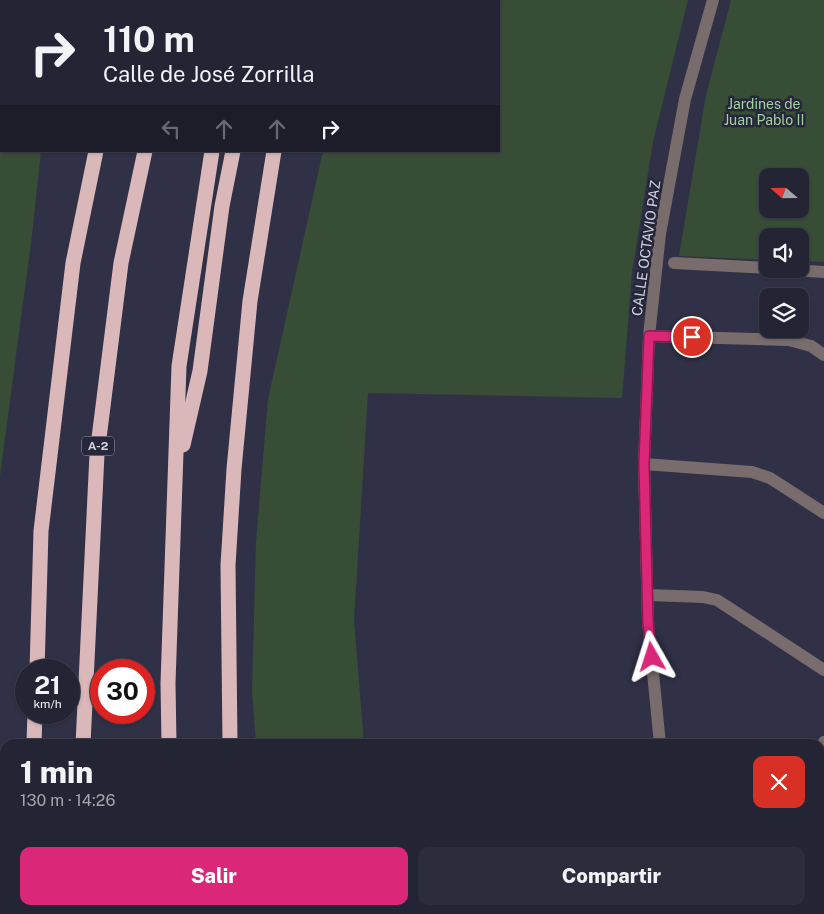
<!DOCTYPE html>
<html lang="es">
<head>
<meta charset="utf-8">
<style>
  :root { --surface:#242534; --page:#2c2d3c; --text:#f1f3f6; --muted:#a3a5ac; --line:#41424f; --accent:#db2777 }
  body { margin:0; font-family:"Public Sans",sans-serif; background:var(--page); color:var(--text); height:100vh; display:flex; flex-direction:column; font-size:19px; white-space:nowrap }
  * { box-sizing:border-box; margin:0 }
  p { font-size:16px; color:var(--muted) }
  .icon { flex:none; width:28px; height:28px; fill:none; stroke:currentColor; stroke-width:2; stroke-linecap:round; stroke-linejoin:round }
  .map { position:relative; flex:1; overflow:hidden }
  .details { position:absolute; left:0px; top:739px; width:825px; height:176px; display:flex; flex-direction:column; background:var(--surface); border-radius:15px 15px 0 0; box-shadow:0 1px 4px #0004,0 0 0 1px var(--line) }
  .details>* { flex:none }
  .hud { position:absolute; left:0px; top:0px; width:500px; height:152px; box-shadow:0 1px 4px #0004,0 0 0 1px var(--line); background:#242534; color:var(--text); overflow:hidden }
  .needle { width:32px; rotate:290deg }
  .tools { position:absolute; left:759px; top:168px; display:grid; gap:10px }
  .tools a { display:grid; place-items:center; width:50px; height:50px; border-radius:10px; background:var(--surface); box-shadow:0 1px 4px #0004,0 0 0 1px var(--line); font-size:25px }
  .speed { position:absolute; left:15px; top:659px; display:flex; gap:10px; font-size:25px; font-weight:700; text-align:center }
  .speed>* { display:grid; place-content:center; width:65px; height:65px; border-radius:50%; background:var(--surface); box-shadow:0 1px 4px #0004,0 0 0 1px var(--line); line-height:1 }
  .speed small { font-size:12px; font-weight:400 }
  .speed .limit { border:8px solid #d22; background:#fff; color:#111 }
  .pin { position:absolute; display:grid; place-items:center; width:42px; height:42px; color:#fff; margin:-21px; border:2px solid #fff; border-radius:50%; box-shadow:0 1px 5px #0007 }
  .me { position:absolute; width:55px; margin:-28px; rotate:354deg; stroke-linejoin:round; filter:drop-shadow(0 0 4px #0008) }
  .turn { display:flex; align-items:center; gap:18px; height:105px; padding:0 20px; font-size:22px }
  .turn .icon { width:65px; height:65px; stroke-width:2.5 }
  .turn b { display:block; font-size:35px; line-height:42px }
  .lanes { display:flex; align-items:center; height:48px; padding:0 20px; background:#0003; justify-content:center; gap:25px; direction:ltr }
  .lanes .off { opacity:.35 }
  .round { display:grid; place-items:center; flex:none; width:52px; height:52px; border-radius:10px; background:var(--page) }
  .summary { display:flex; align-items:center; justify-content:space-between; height:85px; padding:0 20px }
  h1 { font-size:30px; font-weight:800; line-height:38px }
  .primary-button { display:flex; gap:10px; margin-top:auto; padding:10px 20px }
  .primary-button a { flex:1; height:58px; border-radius:10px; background:var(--accent); color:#fff; font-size:20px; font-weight:800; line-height:58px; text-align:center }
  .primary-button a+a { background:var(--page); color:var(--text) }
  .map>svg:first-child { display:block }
</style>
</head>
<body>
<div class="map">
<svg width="824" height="914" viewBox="0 0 824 914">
  <rect width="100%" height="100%" fill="#303146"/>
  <!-- green -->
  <g fill="#384d36" fill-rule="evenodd">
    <polygon points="0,0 62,0 1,1 1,151 41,151 32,235 0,476"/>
    <polygon points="363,0 688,0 653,142 632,272 622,398 368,393 354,620 364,744 256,744 252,690 256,542 268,399 323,151 499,151 499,1"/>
    <path d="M731,0H824V262L800,261V236H768L767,260L679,256L706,95ZM768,176H800V209H768Z"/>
    <polygon points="270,910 378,910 378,914 271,914"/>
    <rect x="586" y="910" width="48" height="4"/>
  </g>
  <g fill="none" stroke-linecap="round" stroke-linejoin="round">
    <!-- minor -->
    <g stroke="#796c6c" stroke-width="12">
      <polyline points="674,263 768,268"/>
      <polyline points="776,269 824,272"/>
      <polyline points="649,336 789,340 811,346 824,355"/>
      <polyline points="644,464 752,472 770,478 824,513"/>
      <polyline points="648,595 703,597 717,600 824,670"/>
      <polyline points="660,744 648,622 644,464 649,336 660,234 685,99 713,0"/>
      <polyline points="820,748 824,742"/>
      <polyline points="820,823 824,825"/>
      <polyline points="681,910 681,914"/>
    </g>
    <!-- highway -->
    <g stroke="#dab8b9" stroke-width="15">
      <polyline points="132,1 132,0"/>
      <polyline points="180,1 181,0"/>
      <polyline points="244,1 244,0"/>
      <polyline points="277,1 278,0"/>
      <polyline points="308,1 309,0"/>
      <polyline points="183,445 200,371 222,206 233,151"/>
      <polyline points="37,670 41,531 73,263 96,151"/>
      <polyline points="34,744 35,712"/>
      <polyline points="83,744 97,454 121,263 145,151"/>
      <polyline points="169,744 168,683 179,366 212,151"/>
      <polyline points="230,744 228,565 234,469 250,301 274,151"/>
      <polyline points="40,910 40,914"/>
      <polyline points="86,910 86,914"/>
      <polyline points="176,910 177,914"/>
      <polyline points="242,910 242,914"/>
    </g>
  </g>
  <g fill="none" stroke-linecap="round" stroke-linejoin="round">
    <defs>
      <polyline id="route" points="652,657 648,622 644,464 649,336 692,337"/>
    </defs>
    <!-- route casing -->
    <use href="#route" stroke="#8e194d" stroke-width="12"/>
    <!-- route -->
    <use href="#route" stroke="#db2777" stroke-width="9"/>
  </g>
  <g text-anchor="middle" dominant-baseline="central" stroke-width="5" stroke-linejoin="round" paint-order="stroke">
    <!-- shield labels -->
    <rect fill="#27273c" stroke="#9e9faf" stroke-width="1" x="82" y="436.5" width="32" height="19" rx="4"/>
    <g font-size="12" font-weight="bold" fill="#d1d2e0">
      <text x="98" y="446">A-2</text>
    </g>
    <!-- park labels -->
    <g font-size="14" fill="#a3d19e" stroke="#27273c">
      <text x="764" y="104">Jardines de<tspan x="764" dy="16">Juan Pablo II</tspan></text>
    </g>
    <!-- street labels -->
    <g font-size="14" fill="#d1d2e0" stroke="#27273c">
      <text transform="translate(646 248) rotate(-82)">CALLE OCTAVIO PAZ</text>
    </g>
  </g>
</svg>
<div class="tools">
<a><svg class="needle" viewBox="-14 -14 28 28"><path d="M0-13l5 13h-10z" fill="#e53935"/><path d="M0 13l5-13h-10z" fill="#a3a5ac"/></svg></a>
<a><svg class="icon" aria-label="sound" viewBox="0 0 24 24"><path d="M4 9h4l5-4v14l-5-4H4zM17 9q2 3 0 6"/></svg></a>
<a><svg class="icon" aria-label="layers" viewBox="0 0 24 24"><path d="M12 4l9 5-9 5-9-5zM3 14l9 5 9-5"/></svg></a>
</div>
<div class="speed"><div>21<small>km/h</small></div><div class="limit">30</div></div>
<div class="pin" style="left:692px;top:337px;background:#d93025"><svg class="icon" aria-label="arrive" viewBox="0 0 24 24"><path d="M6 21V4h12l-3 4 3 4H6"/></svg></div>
<svg class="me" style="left:652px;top:657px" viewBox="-20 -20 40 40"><path d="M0-17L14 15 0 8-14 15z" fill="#db2777" stroke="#fff" stroke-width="4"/></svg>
<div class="hud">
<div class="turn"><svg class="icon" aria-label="right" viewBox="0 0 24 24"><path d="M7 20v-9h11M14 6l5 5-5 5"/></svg><div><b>110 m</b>Calle de José Zorrilla</div></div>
<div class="lanes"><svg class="icon off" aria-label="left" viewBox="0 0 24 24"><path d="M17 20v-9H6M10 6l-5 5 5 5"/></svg><svg class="icon off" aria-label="ahead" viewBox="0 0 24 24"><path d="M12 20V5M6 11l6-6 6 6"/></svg><svg class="icon off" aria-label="ahead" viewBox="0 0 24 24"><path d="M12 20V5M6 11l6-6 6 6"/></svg><svg class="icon" aria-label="right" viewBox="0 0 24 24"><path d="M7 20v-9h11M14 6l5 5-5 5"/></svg></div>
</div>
<section class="details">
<div class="summary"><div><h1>1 min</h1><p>130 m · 14:26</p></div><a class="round" style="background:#d93025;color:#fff"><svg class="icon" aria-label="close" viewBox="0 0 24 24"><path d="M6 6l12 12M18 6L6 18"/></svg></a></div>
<div class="primary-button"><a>Salir</a><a>Compartir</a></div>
</section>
</div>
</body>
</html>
